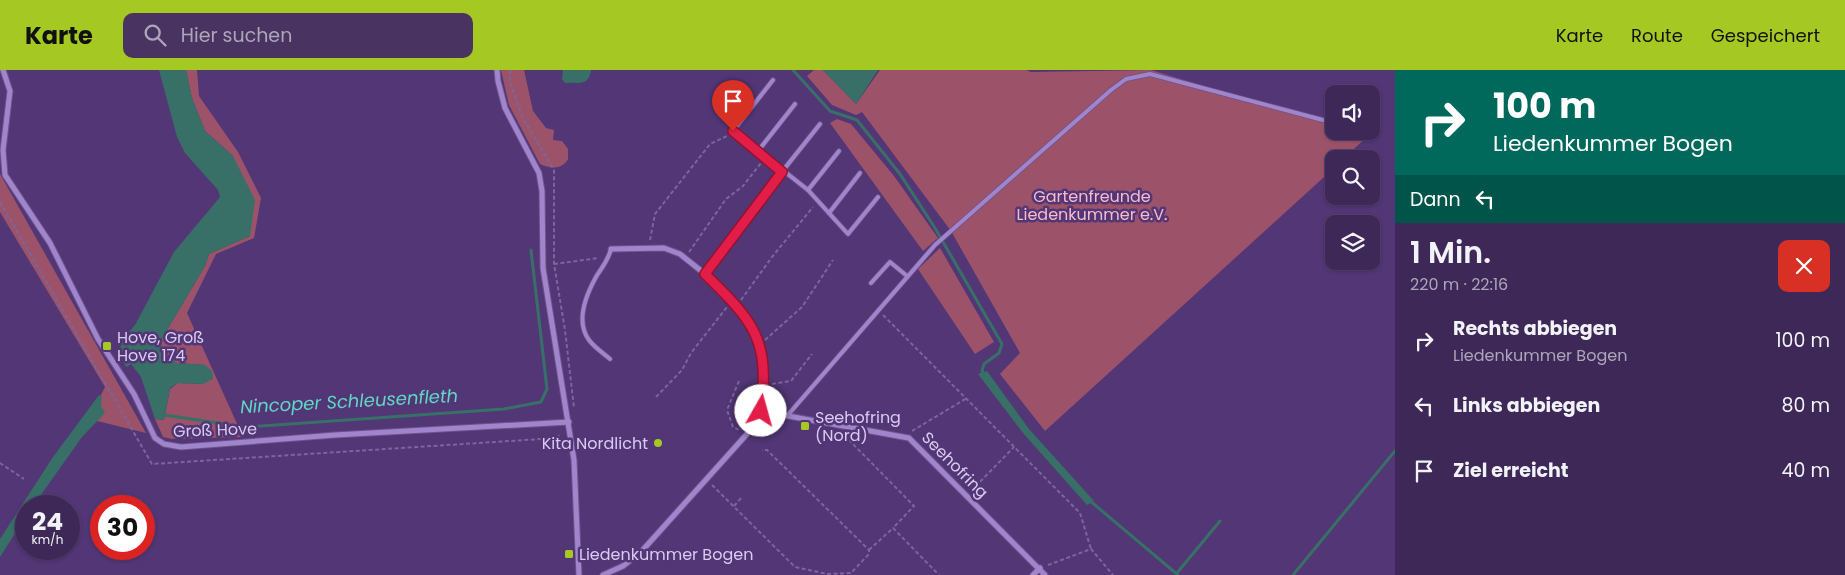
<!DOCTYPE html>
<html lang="de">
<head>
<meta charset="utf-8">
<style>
  :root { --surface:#3e2858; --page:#493461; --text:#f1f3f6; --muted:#ada6ba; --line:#57446e; --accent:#a5c823 }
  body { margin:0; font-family:Poppins,sans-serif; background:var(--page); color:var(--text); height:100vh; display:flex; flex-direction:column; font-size:19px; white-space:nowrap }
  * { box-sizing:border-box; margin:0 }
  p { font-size:16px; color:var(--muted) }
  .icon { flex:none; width:28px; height:28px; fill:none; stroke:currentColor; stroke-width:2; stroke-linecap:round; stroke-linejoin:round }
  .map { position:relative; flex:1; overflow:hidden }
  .side { display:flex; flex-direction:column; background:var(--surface); width:450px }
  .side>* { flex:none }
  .hud { background:#00695c; color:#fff; overflow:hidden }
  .controls { position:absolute; left:1325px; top:15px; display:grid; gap:10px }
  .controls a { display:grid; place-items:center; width:55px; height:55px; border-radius:10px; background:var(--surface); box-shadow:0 1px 4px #0004,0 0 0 1px var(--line); font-size:25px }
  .speed { position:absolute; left:15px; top:425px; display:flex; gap:10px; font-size:25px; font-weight:700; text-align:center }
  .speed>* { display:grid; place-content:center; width:65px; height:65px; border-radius:50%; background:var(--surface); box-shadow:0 1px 4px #0004,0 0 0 1px var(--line); line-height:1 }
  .speed small { font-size:12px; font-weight:400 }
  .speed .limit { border:8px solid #d22; background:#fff; color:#111 }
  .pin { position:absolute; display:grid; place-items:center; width:42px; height:42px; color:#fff; margin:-51px -21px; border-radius:50% 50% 50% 0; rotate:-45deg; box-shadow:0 0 5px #0007 }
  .pin .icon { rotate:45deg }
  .me { position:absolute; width:55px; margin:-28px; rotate:7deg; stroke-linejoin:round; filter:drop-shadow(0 0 4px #0008) }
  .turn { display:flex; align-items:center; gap:18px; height:105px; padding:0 15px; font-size:22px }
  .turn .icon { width:65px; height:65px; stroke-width:2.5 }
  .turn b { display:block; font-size:35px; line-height:42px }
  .then { display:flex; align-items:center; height:48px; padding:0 15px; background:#0003; gap:10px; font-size:19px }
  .round { display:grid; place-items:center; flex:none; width:52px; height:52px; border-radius:10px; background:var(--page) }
  .overview { display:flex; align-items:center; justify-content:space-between; height:85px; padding:0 15px }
  h1 { font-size:30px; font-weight:600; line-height:38px }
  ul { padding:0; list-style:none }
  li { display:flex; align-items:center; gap:15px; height:65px; padding:0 15px }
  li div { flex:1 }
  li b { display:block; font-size:19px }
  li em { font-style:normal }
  header { display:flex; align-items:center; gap:30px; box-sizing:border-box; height:70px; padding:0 25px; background:var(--accent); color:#111 }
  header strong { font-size:24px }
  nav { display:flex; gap:28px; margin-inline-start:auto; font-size:18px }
  .search { width:350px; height:45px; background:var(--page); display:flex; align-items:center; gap:12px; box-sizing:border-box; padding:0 18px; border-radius:10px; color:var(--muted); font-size:19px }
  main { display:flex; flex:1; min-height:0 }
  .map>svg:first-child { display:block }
</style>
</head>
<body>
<header>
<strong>Karte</strong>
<div class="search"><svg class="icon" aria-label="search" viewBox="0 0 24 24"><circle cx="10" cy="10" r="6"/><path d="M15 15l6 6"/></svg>Hier suchen</div>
<nav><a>Karte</a><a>Route</a><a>Gespeichert</a></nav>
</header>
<main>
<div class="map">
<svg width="1395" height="505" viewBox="0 0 1395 505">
  <rect width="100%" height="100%" fill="#523676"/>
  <!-- green -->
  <g fill="#9c5369">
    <polygon points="186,0 197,0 199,26 238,82 261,128 254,168 216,184 187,243 243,367 172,369 163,367 155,349 164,350 170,319 178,313 203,314 205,295 177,293 162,283 161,270 205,196 209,184 250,166 233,86 205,61 192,28"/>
    <path d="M501,0H524L533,41L546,58L554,60L553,70L562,71L568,79V89C562,100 550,99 540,94L509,35Z"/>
    <polygon points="814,0 823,0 856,34 880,0 1026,0 1031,2 1151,0 1334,56 1334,61 1351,61 1368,66 1343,89 1334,89 1334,98 1045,361 1000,304 1020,283 951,161 862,42 856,45 832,35 807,6"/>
    <polygon points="837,49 851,54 894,106 938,168 923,181 830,53"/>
    <polygon points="0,104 146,363 89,349 105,317 0,142"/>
    <polygon points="940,178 994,272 975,284 918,199"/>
  </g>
  <!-- water -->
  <g fill="#387067">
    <polygon points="159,0 186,0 192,28 205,61 233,86 255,130 250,166 209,184 205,196 161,270 162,283 177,293 205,295 212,301 213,309 203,314 178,313 170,318 164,350 155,349 141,307 131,294 127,297 124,294 127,289 120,278 124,268 135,255 174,182 220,127 218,120 185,83 177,67"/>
    <path d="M563,0H591V1C588,17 578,12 565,13L562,9Z"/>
    <polygon points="823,0 878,0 856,34"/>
    <polygon points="987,301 1029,359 1094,431 1087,435 1023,363 978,304"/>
    <polygon points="99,325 102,327 101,336 105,343 82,367 33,436 26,436 26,446 0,487 0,469 53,387"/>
  </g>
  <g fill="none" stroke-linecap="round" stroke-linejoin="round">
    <!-- stream -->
    <g stroke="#387067" stroke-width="3">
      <polyline points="793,0 830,41 857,50 900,104 935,158 1002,274 999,283 984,294 982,301 984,305"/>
      <polyline points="164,345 246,357 504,339 541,332 547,319 531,180"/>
      <polyline points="1089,430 1178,505"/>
      <polyline points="1177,503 1220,451"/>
      <polyline points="1293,505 1395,381"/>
    </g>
    <defs>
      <g id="service">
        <polyline points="773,10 733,61 808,120 848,164 878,127"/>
        <polyline points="758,81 795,34"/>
        <polyline points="781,103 820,54"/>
        <polyline points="808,120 839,81"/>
        <polyline points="829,143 860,103"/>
        <polyline points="871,213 890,192 907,206"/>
        <path d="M610,289C603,283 594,277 589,270C575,251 586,225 596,207C602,197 608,191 611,179"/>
        <polyline points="787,346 935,175 1111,20 1126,9 1150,4 1334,53"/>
      </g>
      <g id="minor">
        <polyline points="3,0 10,21 3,80 5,105 50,173 98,269 134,324 155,368 164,374 181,377 335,365 569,352"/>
        <polyline points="497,0 498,11 505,38 539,103 542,121 543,198 574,390 579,505"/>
        <polyline points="705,204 780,105"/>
        <polyline points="761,341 909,368 1045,505"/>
        <polyline points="603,505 623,496 641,482 747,364 761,341 764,315 760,275 748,249 705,204 680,184 664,178 611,179"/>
        <polyline points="1033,505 1040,498"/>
      </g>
    </defs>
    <!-- service casing -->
    <use href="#service" stroke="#6c5389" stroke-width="5.5"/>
    <!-- minor casing -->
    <use href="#minor" stroke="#6c5389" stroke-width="7"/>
    <!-- path -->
    <g stroke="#7c659d" stroke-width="2" stroke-dasharray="4 2.5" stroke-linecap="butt">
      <polyline points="510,0 510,12 523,48 554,100 554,194 565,260 574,338"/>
      <polyline points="0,132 152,394 557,368 561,363"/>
      <polyline points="650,170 655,144 710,74 729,65"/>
      <polyline points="689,182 726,129 743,116 761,93"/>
      <polyline points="554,194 599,188"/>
      <polyline points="741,230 772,187 813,137"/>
      <polyline points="883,245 1080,443 1091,479"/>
      <polyline points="765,270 802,237 833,190"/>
      <polyline points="739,311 727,340 733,357 741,361"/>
      <polyline points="772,314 791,311 812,284"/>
      <polyline points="656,327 682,300 691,283 727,237"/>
      <polyline points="912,361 967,328"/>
      <polyline points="844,365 914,436 893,458"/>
      <polyline points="0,393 24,409"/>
      <polyline points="712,415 795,497 827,504 851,503 869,484 869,480 767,380 762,380"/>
      <polyline points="971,421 1014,377"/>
      <polyline points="734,436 742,427"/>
      <polyline points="869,480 893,458 939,505"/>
      <polyline points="1048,495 1091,479 1113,505"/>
    </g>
    <!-- service -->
    <use href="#service" stroke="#a185cc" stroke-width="4"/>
    <!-- minor -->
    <use href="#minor" stroke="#a185cc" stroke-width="5"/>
  </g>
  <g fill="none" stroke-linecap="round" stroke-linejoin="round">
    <defs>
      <path id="route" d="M733,61L782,102L705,204C754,252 770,269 761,341"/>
    </defs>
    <!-- route casing -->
    <use href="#route" stroke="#92132f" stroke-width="12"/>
    <!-- route -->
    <use href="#route" stroke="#e11d48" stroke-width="9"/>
  </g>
  <!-- markers -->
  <g fill="#a5c823" stroke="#523676" stroke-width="2">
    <rect x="102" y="271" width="10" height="10" rx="2.5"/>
    <rect x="800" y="351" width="10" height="10" rx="2.5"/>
    <circle cx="658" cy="373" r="5"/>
    <rect x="564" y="479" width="10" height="10" rx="2.5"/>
  </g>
  <g text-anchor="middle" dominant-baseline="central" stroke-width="5" stroke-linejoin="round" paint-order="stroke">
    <!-- park labels -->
    <g font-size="16" fill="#f8bbca" stroke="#523676">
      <text x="1092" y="126">Gartenfreunde<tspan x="1092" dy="18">Liedenkummer e.V.</tspan></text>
    </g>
    <!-- poi labels -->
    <g font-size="16" fill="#d9cbf1" stroke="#523676" text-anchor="start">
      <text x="117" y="267">Hove, Groß<tspan x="117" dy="18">Hove 174</tspan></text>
      <text x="815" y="347">Seehofring<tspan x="815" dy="18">(Nord)</tspan></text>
      <text x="648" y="373" text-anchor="end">Kita Nordlicht</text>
      <text x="579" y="484">Liedenkummer Bogen</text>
    </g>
    <!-- street labels -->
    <g font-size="16" fill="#d9cbf1" stroke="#523676">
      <text transform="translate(215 360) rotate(-2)">Groß Hove</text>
      <text transform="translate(955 395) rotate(45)">Seehofring</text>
    </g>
    <!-- water labels -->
    <g font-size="18" font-style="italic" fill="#60d6c4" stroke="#523676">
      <text transform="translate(349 331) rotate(-3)">Nincoper Schleusenfleth</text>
    </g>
  </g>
</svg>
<div class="controls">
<a><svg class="icon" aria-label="sound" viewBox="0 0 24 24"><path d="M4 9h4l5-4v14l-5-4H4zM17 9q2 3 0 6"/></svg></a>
<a><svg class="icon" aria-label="search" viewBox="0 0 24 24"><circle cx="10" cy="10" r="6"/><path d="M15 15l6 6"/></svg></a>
<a><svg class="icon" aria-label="layers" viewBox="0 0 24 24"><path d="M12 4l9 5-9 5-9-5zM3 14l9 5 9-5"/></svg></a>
</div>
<div class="speed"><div>24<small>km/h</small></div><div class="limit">30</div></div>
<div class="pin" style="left:733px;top:61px;background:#d93025"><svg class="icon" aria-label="arrive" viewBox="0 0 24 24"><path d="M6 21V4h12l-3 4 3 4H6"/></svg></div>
<svg class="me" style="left:761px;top:341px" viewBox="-20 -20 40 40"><circle r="19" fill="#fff"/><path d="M0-13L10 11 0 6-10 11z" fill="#e11d48"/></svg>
</div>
<section class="side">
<div class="hud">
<div class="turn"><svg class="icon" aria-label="right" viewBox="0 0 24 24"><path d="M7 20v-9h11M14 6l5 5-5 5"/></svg><div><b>100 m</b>Liedenkummer Bogen</div></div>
<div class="then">Dann<svg class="icon" aria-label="left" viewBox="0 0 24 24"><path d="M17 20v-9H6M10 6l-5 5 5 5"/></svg></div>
</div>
<div class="overview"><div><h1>1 Min.</h1><p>220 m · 22:16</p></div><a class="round" style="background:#d93025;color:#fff"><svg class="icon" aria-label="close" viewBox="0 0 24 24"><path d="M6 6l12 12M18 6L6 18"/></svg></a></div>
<ul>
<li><svg class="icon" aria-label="right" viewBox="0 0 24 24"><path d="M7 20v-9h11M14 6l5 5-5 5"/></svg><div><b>Rechts abbiegen</b><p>Liedenkummer Bogen</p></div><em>100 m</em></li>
<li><svg class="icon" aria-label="left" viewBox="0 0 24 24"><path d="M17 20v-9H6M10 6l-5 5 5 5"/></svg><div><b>Links abbiegen</b></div><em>80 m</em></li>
<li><svg class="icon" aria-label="arrive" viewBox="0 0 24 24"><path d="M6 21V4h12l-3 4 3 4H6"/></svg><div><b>Ziel erreicht</b></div><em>40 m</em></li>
</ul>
</section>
</main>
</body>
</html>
